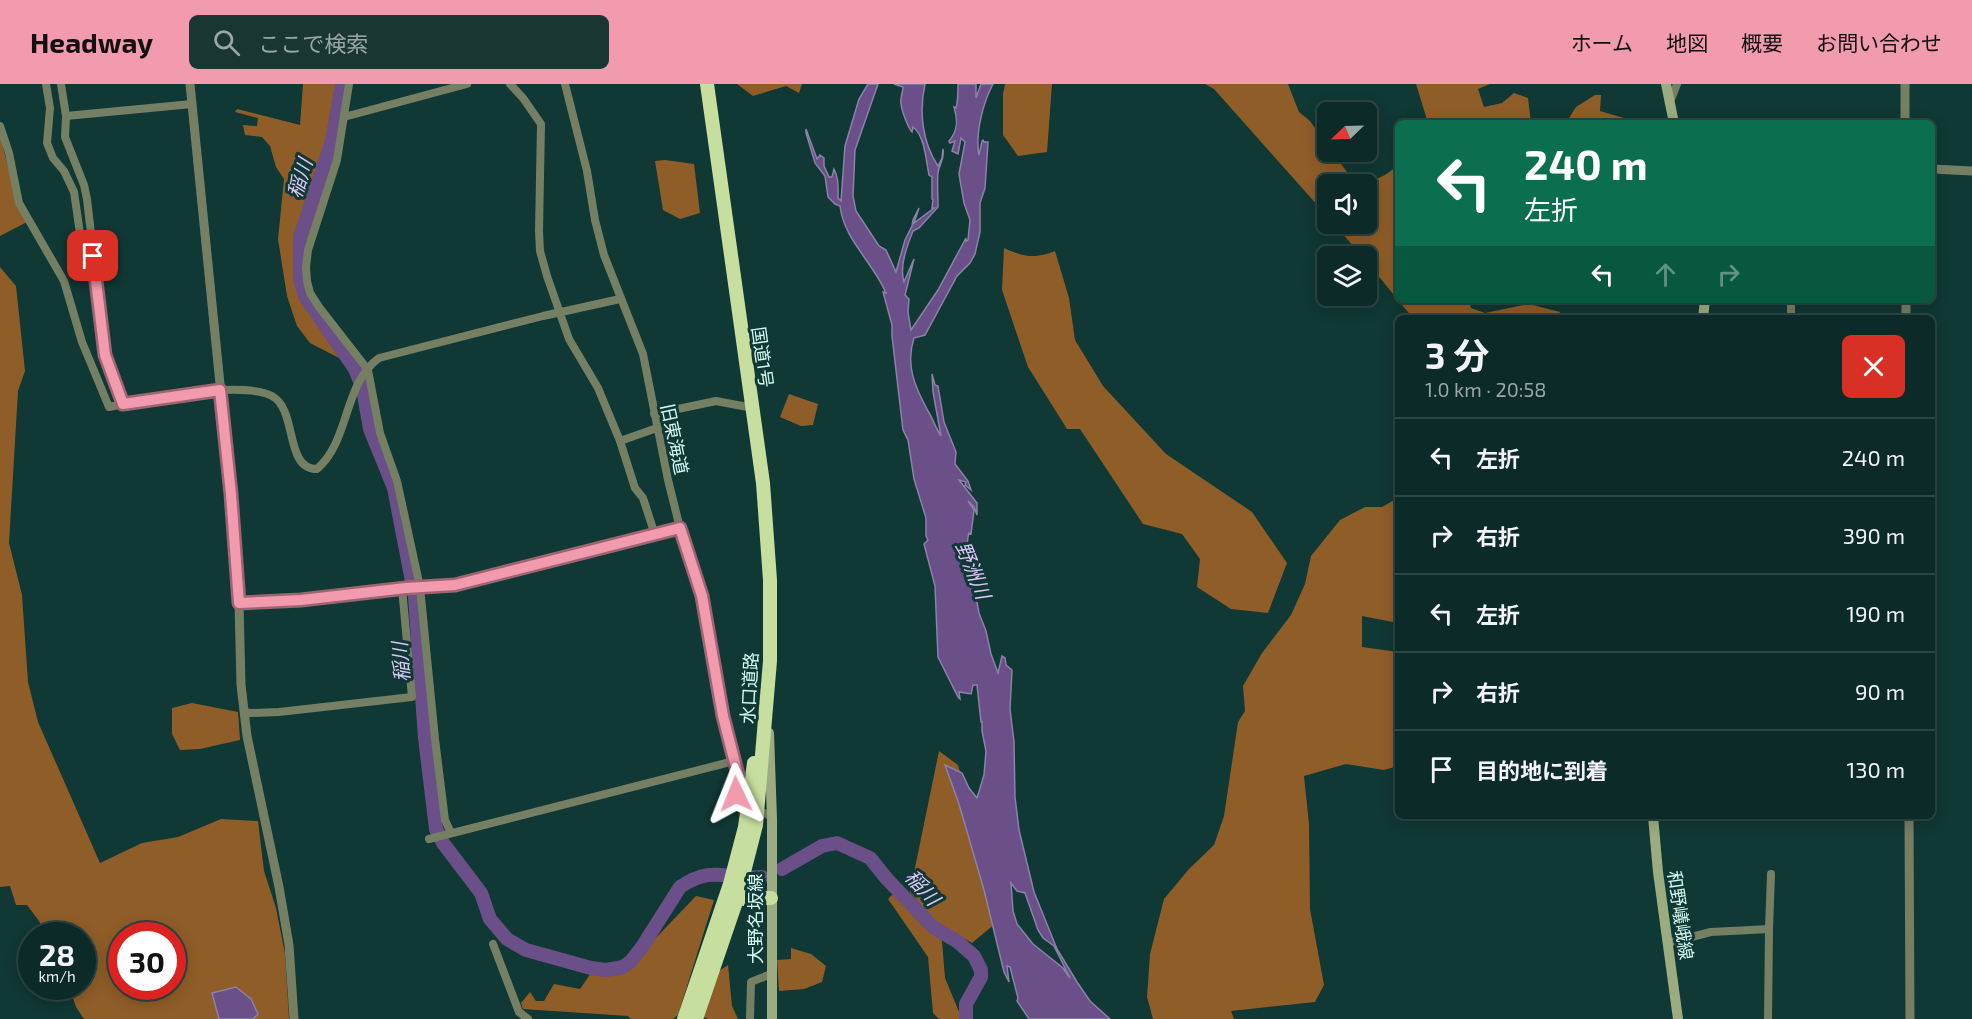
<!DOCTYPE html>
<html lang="ja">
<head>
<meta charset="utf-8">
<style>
  :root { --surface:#0c2a27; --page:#1a3633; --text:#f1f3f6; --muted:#9aa7a7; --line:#2c4644; --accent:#f29aae }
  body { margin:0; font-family:"Exo 2","Noto Sans JP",sans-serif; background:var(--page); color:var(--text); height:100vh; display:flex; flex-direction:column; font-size:22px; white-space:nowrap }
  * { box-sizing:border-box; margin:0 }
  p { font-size:20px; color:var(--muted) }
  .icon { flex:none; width:33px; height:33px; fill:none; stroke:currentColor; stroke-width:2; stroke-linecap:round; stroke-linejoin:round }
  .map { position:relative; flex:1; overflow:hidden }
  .panel { position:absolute; left:1395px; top:231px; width:540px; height:504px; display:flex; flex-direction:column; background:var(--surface); border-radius:9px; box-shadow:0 3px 15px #0003,0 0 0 2px var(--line) }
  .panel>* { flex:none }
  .banner { position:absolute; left:1395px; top:36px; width:540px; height:183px; border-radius:9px; box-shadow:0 3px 15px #0003,0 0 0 2px var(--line); background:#0b6e4f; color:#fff; overflow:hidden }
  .needle { width:39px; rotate:247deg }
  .tools { position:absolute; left:1317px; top:18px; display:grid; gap:12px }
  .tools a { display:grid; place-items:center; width:60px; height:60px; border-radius:9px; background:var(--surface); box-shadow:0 3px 15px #0003,0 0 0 2px var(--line); font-size:30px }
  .speed { position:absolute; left:18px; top:838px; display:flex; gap:12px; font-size:30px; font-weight:700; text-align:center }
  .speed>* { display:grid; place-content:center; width:78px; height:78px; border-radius:50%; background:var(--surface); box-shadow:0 3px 15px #0003,0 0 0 2px var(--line); line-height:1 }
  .speed small { font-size:15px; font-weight:400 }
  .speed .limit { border:9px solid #d22; background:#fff; color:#111 }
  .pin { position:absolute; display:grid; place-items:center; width:51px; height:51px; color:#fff; margin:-26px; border-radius:12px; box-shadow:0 3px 9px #0006 }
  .me { position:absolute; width:66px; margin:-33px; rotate:358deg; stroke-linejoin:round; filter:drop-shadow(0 0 4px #0008) }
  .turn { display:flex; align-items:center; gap:21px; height:126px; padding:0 30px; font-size:27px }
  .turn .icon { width:78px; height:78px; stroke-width:2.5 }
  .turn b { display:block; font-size:42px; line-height:51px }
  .lanes { display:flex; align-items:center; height:57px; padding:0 30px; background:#0003; justify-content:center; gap:30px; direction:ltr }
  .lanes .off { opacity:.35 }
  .round { display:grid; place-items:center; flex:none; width:63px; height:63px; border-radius:9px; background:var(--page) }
  .summary { display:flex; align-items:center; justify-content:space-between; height:102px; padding:0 30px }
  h1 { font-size:36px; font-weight:700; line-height:45px }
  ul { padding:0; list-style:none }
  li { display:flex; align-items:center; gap:18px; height:78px; padding:0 30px; border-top:2px solid var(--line) }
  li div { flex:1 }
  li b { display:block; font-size:22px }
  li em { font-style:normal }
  header { display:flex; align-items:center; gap:36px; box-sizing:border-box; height:84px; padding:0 30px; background:var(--accent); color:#111 }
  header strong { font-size:28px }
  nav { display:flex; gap:33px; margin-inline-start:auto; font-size:21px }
  .search { width:420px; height:54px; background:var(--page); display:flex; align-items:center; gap:15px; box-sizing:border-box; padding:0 21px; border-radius:9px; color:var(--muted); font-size:22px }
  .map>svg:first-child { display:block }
</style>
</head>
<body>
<header>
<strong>Headway</strong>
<div class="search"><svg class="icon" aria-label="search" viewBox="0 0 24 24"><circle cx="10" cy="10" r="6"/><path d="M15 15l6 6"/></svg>ここで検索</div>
<nav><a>ホーム</a><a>地図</a><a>概要</a><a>お問い合わせ</a></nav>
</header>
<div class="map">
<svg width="1972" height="935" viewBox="0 0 1972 935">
  <rect width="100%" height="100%" fill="#103834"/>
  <!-- forest -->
  <g fill="#8f5d28" fill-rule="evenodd">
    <polygon points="303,0 341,0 339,56 328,95 310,151 302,183 304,204 342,270 339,274 310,259 297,242 287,212 278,155 284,95 276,83 270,62 262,53 245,51 243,41 257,42 258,34 235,28 237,25 300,41"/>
    <polygon points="737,0 802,0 799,9 786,2 753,12"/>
    <polygon points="1005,0 1052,0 1047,68 1018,72 1003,51 1003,10"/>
    <path d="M1205,0H1288L1299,28L1310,37L1327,61L1328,68H1332L1353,96C1374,98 1382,95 1398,81V216L1367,178L1366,172H1362L1334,140H1366V100H1328L1327,132L1214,5Z"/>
    <polygon points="1416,0 1490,0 1478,5 1484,23 1502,19 1514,9 1528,14 1531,39 1428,39"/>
    <polygon points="1595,11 1601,11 1600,27 1641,39 1566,39 1576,23"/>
    <polygon points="0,52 12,98 27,138 0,152"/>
    <polygon points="665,76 694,80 700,129 680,135 663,126 655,77"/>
    <path d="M1004,164C1024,173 1034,175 1055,167L1069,214L1075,256L1103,302L1166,370L1252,428L1287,479L1268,529L1231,525L1197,503L1200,475L1182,450L1143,440L1080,345H1067L1028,283L1002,206Z"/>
    <path d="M0,183L16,202L25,287L18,307L9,459L22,511L28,598L38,638L100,779L142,759L178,753L221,735L258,737L264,787L276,824L285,870L289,935H84L76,923L69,903H82V852H46L39,837L27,821H16L10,802L0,803ZM122,852H172V903H122Z"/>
    <polygon points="1398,216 1469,216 1471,224 1485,229 1529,220 1560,228 1557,234 1413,234"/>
    <polygon points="789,310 818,320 813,341 801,342 780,333"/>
    <polygon points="1398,414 1398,539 1362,532 1362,563 1398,568 1398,682 1384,686 1346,680 1304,692 1309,740 1310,825 1324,901 1315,918 1231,927 1234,935 1153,935 1147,913 1150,870 1164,815 1189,785 1214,761 1224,732 1238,638 1245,627 1243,602 1262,569 1291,531 1305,500 1311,472 1340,436 1365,423 1382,423"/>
    <polygon points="192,619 238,628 240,656 200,665 180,666 172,650 172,624"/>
    <polygon points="939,667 958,681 982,768 996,839 972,859 934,837 910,808"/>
    <polygon points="893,810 942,857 945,894 962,935 939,935 933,929 928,873 888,815"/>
    <polygon points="696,812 714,816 678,931 673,935 631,935 628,932 523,925 521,919 530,908 536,917 544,917 554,900 580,905 593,886 626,885"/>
    <polygon points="791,864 811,870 826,882 822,898 804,905 779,907 777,876 791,875"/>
    <polygon points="728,881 732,922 738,935 708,935 703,933 719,887"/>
  </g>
  <!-- water -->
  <g fill="#6a4f88" stroke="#8a82a8" stroke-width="1.5" fill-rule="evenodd">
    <path d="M868,0H878L855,66L853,112L856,127L879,162L886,166L896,188L905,156L912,142L913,136L919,124L914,139L934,124H932L933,116L932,115V93L929,91C926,77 925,52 913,43L912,48C908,44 901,25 901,19C900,14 903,8 903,3L894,0H925C919,27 922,58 938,82L942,74L943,65C945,75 939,80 938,89C937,94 938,115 938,123L919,144L913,147C907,162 899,183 904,198L914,175L905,211L909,215L908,228L911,246L938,206L966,154V157L968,156L970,136L964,119L959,90L965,58L961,54L958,70L952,67L955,57L950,59L949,57C958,47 958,36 954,23L956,24C958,17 958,7 958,0H976V14L981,0H993C983,19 975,49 979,71L982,57L983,56L984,58H988L985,104L980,119V148L975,170L970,179L957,192L925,251L914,254C905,281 915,303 928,327C933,335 936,345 941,352L933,308L932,290L935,301L938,302L944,338L956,368L955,380L968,397L971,406L965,401L966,398L959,396L977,419V431L974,423L968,417L974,426L971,450L969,449L968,453L966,473L969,474L979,529L986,547L991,570L998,589L1002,572L1005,574L1006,581L1012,586L1010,625L1014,658L1015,713L1019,746L1034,808L1057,865L1077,898L1090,917L1110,935H1029L1017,917L1018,914L1010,883L1007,882L1009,898L1004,888L984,806L959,720L945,681L962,689L969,704L977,714L984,691L986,667L982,647V638H981L977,601H973L971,610L959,608L960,615L958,613L938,573L935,502L924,460L928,456L926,452V434L914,395L908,356L903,346L892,252V241L883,208L886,209C873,178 844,156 840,122L835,120L828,113L825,92L815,79L806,49V45L817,75L820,71L824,74V82L829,93H832L834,85C839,94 838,104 838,114L841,117L845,62L859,15ZM1011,799L1017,807L1025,809L1038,846L1043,854L1054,862L1070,894L1063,884L1033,860L1017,840L1013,827Z"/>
    <polygon points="236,903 251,915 258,930 253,935 219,935 212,909"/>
  </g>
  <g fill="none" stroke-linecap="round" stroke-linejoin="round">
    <!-- river -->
    <g stroke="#6a4f88" stroke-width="14">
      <path d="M342,0L332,57L300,153V195L305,212L355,285L363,305L370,345L394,404L415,513L425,654L436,745L443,759L481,809L490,835L507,855L526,866L591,884L606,886L623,883L631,877L642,863L680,803C714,780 728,797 762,793"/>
      <polyline points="782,785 822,762 837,759 870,774 887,795 933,843 958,858 974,872 981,886 981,893 966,920 966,935"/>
    </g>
    <!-- minor -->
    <g stroke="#757f64" stroke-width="8">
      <polyline points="46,0 50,24 47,59 53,74 64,87 74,108 83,170"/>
      <polyline points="61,0 66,32 65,53 84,101 87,115 105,271 123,320"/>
      <polyline points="349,0 337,76 308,166 306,183 307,197 310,209 319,223 368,286 380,349 397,397 420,503 435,655 445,736 451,749"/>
      <polyline points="510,0 523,14 541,40 539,147 540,167 547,192 569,255 598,304 620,357 635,404 643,414 655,451"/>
      <polyline points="565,0 587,87 595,136 604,171 643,270 668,396 680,444 702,512 723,632 738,691 736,714 741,721 767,730 772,735"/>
      <polyline points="1670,18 1677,0"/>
      <polyline points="66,32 192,20"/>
      <polyline points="344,33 467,0"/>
      <path d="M0,42L9,69L19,119L64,197L82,258L109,323C145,315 241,296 272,312C298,326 284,385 317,385C350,357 343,300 379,274L543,232L620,215"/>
      <polyline points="1791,234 1791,216"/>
      <polyline points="654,330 716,317 753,324"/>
      <polyline points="620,357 657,344"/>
      <polyline points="239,519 301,516 406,504 455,501 680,444"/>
      <polyline points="244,628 251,629 279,628 412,613 402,504"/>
      <polyline points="1653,733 1663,732"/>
      <polyline points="429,755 734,677"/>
      <polyline points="1668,859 1711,848 1769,845 1771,790"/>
      <polyline points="493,860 519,928 528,935"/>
      <polyline points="750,935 751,898 771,890"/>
      <polyline points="1768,935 1769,845"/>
    </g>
    <!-- tertiary -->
    <g stroke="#757f64" stroke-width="9">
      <polyline points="190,0 231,410 239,519 241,601 247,652 279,803 289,861 294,935"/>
      <polyline points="1905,39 1905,0"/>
      <polyline points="1932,85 1972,87"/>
      <polyline points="1906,216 1906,234"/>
      <polyline points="1909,732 1910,935"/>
    </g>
    <!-- secondary -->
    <g stroke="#9bac80" stroke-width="10">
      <polyline points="1666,0 1674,39"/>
      <polyline points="1703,234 1705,216"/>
      <polyline points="769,649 772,735 772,935"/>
      <polyline points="1653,732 1658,788 1678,935"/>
    </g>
    <!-- trunk -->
    <g stroke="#c6de9e" stroke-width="14">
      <polyline points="737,815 771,814"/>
      <polyline points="684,935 730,800 745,743 754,679"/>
      <polyline points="696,935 737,815 756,741 770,577 770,496 763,399 707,0"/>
    </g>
  </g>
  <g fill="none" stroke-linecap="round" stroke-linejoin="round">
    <defs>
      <polyline id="route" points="93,172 105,271 123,320 220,306 231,410 239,519 301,516 406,504 455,501 680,444 702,512 723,632 738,691 736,710"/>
    </defs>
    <!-- route casing -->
    <use href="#route" stroke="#9d6471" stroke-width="15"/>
    <!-- route -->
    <use href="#route" stroke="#f29aae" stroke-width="10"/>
  </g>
  <g text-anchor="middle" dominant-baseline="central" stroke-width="6" stroke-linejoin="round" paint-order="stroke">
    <!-- street labels -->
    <g font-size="18" fill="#d5f9f3" stroke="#103834">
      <text transform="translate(763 273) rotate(82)">国道1号</text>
      <text transform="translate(675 355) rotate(78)">旧東海道</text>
      <text transform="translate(749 604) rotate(-87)">水口道路</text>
      <text transform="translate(1681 831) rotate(82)">和野嶬峨線</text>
      <text transform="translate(755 835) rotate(-90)">大野名坂線</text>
    </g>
    <!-- water labels -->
    <g font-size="20" font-style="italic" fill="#ddc6fa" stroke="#103834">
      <text transform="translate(299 94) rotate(-72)">稲川</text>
      <text transform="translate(974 486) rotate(68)">野洲川</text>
      <text transform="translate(400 578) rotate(-94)">稲川</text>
      <text transform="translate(923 803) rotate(48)">稲川</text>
    </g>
  </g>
</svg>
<div class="tools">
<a><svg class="needle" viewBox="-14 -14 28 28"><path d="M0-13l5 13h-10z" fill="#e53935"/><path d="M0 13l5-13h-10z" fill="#9aa7a7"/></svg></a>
<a><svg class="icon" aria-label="sound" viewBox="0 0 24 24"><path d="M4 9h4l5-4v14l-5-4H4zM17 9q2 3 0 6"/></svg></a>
<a><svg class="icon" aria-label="layers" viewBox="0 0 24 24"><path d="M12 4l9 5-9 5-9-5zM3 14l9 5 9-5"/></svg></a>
</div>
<div class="speed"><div>28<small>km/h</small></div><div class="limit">30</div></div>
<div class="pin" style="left:93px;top:172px;background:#d93025"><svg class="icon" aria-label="arrive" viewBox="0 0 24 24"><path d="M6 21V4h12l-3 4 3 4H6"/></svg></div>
<svg class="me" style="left:736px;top:710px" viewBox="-20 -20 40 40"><path d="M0-17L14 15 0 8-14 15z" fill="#f29aae" stroke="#fff" stroke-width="4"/></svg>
<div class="banner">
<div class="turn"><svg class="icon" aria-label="left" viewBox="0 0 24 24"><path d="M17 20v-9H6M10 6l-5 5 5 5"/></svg><div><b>240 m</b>左折</div></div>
<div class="lanes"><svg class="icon" aria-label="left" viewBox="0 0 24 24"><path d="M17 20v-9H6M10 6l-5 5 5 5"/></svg><svg class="icon off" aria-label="ahead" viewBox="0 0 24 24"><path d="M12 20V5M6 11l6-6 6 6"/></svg><svg class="icon off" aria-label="right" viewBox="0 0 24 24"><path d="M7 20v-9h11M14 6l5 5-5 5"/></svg></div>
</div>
<section class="panel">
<div class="summary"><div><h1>3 分</h1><p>1.0 km · 20:58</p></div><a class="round" style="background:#d93025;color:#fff"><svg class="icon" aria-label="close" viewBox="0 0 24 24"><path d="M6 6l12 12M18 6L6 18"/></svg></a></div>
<ul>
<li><svg class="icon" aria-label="left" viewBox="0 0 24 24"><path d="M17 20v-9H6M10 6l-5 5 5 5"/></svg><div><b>左折</b></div><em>240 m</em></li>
<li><svg class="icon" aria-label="right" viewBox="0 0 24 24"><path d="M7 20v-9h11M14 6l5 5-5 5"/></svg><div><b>右折</b></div><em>390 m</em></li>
<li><svg class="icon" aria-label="left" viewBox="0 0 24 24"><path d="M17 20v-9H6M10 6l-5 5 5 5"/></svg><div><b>左折</b></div><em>190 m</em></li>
<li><svg class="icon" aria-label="right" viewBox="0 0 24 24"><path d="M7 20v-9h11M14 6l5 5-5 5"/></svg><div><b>右折</b></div><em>90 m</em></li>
<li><svg class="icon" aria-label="arrive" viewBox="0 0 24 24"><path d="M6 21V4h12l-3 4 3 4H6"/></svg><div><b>目的地に到着</b></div><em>130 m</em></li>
</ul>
</section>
</div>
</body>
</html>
